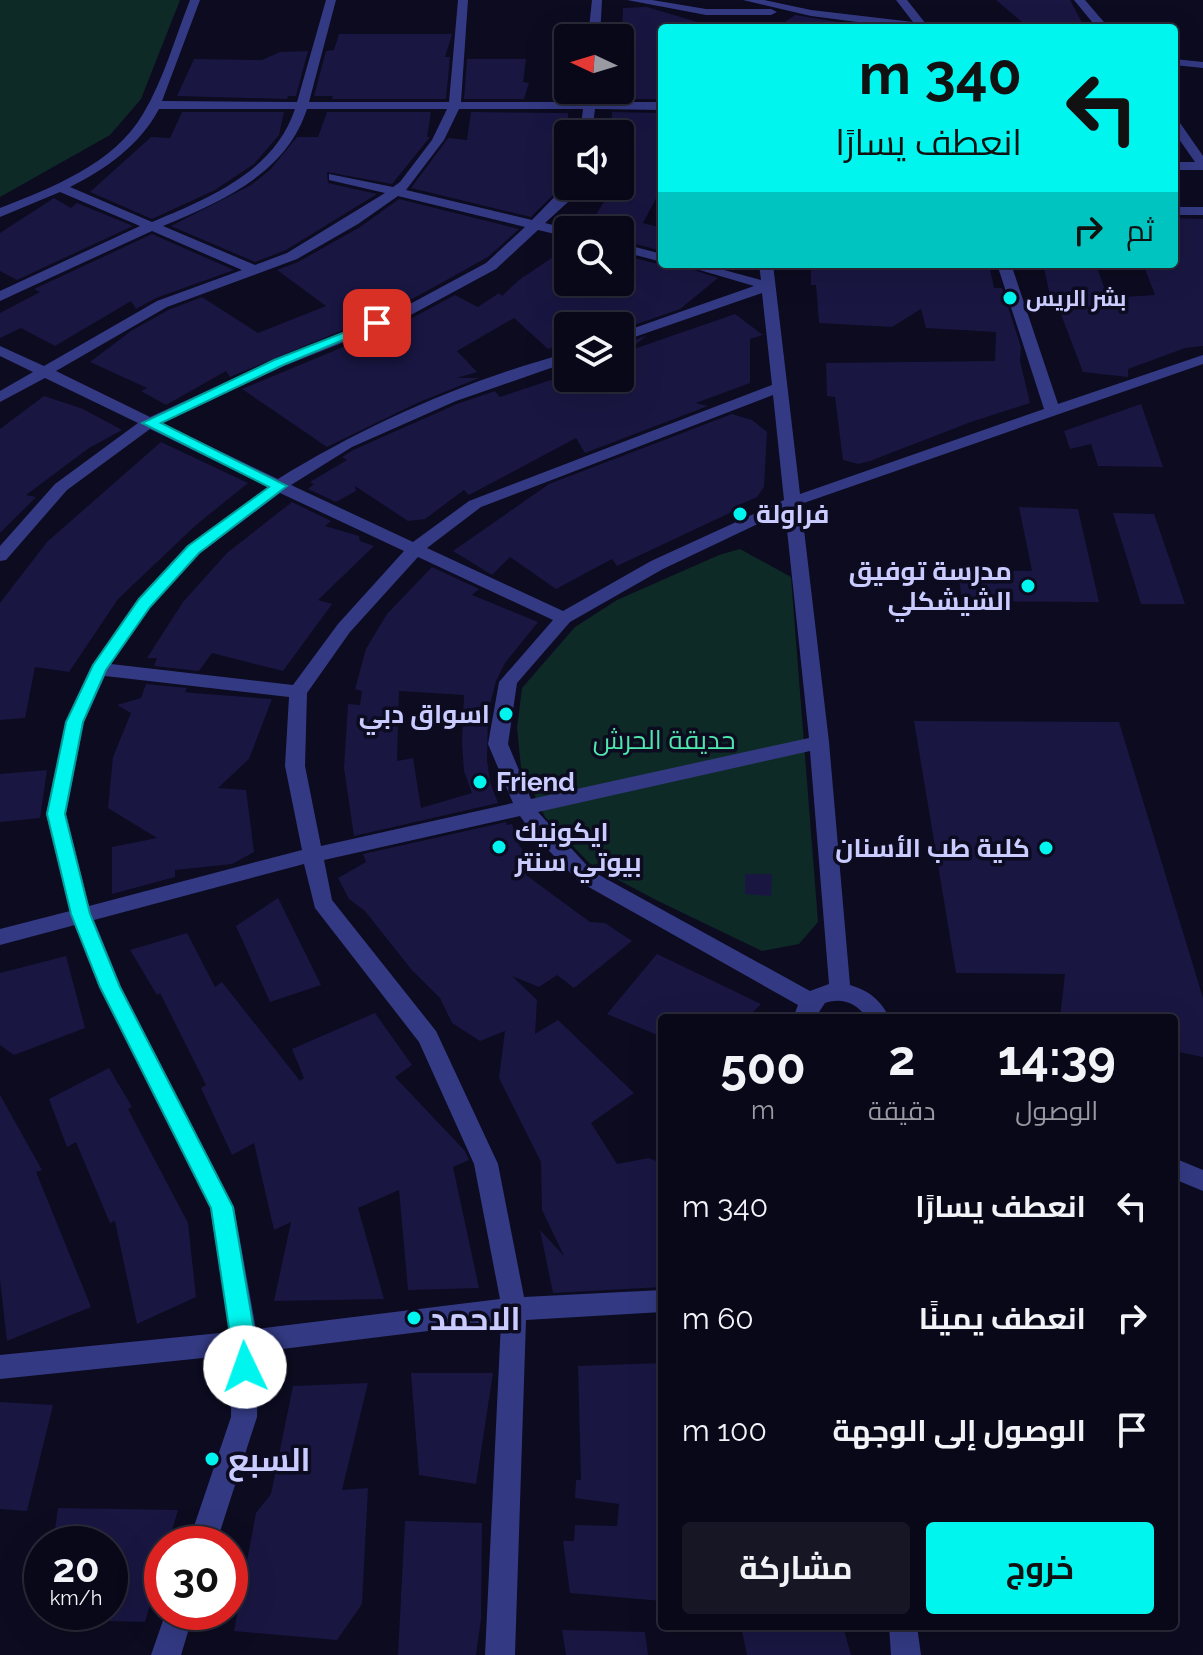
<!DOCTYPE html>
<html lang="ar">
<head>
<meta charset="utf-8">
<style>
  :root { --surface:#090818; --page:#171625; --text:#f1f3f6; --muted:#999aa2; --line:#292937; --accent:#00f5ef }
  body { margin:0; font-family:Raleway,Cairo,sans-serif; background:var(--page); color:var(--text); direction:rtl; height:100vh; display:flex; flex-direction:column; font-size:30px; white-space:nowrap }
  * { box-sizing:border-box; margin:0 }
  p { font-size:26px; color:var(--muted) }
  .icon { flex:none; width:44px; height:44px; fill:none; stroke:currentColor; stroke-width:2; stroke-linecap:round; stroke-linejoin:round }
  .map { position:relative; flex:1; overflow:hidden; direction:ltr }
  .drawer { position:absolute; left:658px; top:1014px; width:520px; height:616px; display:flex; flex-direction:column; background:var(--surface); border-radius:8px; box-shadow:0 8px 32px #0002,0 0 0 2px var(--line); direction:rtl }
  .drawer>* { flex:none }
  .hud { position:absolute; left:658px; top:24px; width:520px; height:244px; border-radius:8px; box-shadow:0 8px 32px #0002,0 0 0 2px var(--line); direction:rtl; background:#00f5ef; color:#111; overflow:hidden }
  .needle { width:52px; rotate:274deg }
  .fabs { position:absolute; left:554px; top:24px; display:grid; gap:16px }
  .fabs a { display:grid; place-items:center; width:80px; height:80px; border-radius:8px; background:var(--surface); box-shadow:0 8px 32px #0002,0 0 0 2px var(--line); font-size:40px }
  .speed { position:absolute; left:24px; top:1526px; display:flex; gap:16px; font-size:40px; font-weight:700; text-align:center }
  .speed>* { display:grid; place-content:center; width:104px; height:104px; border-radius:50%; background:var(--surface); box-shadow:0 8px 32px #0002,0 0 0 2px var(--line); line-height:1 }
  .speed small { font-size:20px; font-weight:400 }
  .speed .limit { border:12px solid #d22; background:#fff; color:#111 }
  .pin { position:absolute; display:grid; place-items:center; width:68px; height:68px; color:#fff; margin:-34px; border-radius:16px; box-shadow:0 4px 12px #0006 }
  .me { position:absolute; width:88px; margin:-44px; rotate:357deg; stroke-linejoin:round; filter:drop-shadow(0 0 6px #0008) }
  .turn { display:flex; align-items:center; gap:28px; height:168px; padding:0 24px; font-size:36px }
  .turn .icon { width:104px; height:104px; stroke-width:2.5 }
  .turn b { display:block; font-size:56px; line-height:68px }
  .then { display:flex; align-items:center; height:76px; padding:0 24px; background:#0003; gap:16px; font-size:30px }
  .eta { display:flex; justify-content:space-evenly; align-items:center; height:136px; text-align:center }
  .eta b { font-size:48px; font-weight:700; line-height:56px }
  .primary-button { display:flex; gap:16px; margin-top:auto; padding:16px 24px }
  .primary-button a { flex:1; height:92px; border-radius:8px; background:var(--accent); color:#111; font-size:32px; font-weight:700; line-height:92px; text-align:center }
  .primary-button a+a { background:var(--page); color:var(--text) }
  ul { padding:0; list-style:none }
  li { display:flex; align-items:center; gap:24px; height:112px; padding:0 24px }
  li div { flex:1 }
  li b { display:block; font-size:30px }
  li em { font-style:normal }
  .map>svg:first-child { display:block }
</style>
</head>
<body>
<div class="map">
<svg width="1203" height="1655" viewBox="0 0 1203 1655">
  <rect width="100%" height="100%" fill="#0c0b20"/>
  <!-- green -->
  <g fill="#0e2a26">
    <polygon points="0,0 180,0 141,99 110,135 0,197"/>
    <polygon points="740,549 791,577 818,922 799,944 762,951 656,900 592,866 545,817 521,767 517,728 522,688 575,627 617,600 719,555"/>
  </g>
  <!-- building -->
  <g fill="#191642" fill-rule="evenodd">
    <polygon points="996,0 1070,0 1085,28 1029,28"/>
    <polygon points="647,7 704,24 704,28 662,28 662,99 613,99 615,90 620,90 623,8"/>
    <polygon points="795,15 844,23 844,28 776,28"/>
    <polygon points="339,34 452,34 445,57 450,57 446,99 332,99 333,96 314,96 326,51 334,50"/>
    <polygon points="308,51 296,96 288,96 287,99 177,96 194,59 262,60 280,52"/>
    <polygon points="467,59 526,59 523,82 529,83 524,99 464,99"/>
    <polygon points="182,112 284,112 279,135 254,164 215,190 152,219 90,192 151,137 170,138"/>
    <polygon points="327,112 431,112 427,137 430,137 392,184 327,172 328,183 377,194 286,250 255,262 171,226 251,185 270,170 297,137 318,137"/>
    <polygon points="471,112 568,113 568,180 531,217 411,188 448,138 467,140"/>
    <polygon points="612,112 662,113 662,187 643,223 662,228 662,251 620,240 620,230 593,230 603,223 597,213 614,186 620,186 620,131 612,131"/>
    <polygon points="54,198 71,208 77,203 133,226 17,280 0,271 0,233"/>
    <polygon points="399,199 519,229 488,257 396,308 230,377 226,371 166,405 141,391 147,388 90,362 131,331 168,310 202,297 258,333 326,306 277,270 298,262 360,227"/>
    <polygon points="1174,218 1203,219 1203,346 1185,348 1128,369 1128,377 1083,372 1059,309 1053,309 1043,264 1096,265 1108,298 1155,295 1143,264 1174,264"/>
    <polygon points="152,234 234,270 156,298 136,309 131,301 55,346 21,328 0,338 0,313 40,292 34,289"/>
    <polygon points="568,247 568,282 620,282 620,254 661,265 676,264 718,278 680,309 620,330 620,326 568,326 568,342 548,349 514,318 457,351 477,372 457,378 479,378 417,403 327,447 242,389 408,320 455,295 478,307 499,293 502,296 519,280"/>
    <polygon points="811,264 989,264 994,288 1002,288 1021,347 1020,361 1030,403 971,422 870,461 858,464 843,460 835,397 827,396 826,363 995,361 996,332 926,328 921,309 892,327 819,323 816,285 811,285"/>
    <polygon points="735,314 763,335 750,339 750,383 696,403 708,406 585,453 576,438 469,495 464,490 425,519 408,521 355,486 356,491 336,502 308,489 314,484 310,482 347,460 342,457 353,450 457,404 495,391 500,397 557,378 620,378 620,345 646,336 628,351"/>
    <polygon points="44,396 83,409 122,430 89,448 26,495 36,497 0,533 0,429"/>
    <polygon points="1141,404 1163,467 1098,466 1091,444 1070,449 1064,431"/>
    <polygon points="732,414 752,420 767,432 764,487 757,497 734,507 736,510 617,566 612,559 556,589 510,557 492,575 453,551 549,484"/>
    <polygon points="161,442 248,483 196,525 118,599 69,672 35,667 25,718 0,720 0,603 47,542"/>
    <polygon points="292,502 331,521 325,526 359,536 360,541 374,546 318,600 332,604 283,671 212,653 199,671 154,666 157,658 147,658 183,602 227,553"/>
    <polygon points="1019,507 1078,509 1099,602 962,601 958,570 1032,571"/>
    <polygon points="1113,513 1154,514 1185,604 1141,604"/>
    <path d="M432,567L479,589L472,595L538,622L505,663L496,681L488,713L487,760L490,782L498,803L354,836L344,768L348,704L360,705L362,691L355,689L366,649L376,632L387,614ZM399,691L464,695L462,743L464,771L472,793L421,808L413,758L397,761Z"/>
    <polygon points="146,684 187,688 185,692 193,693 272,699 249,759 218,788 246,790 254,852 232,864 175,870 175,877 112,894 112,847 157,838 108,808 113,757 131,713 117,705 141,698"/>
    <polygon points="914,721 1119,722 1203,998 1203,1057 1174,1051 1174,1018 1060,1018 1065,974 956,973"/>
    <polygon points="47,770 40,818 0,822 0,774"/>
    <polygon points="506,822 507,825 512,824 520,847 541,866 526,875 590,922 605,923 632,941 574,988 557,975 539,987 512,976 537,1000 535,1034 558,1020 634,1093 591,1123 617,1164 649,1158 662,1164 662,1287 553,1293 540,1230 564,1256 542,1210 541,1162 499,1078 505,1031 480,1041 452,1023 440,998 411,969 365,911 349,899 338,878 366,862 363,854"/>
    <polygon points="745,874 772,874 771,896 745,894"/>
    <polygon points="278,898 321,985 270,1002 236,926"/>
    <polygon points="187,933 215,987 222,982 300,1081 304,1078 292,1049 375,1013 412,1065 395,1077 465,1151 469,1160 453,1167 479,1288 408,1290 399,1190 358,1208 384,1299 274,1301 291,1222 274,1230 254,1143 232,1155 201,1088 206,1085 160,993 157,995 130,950"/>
    <polygon points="657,954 761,1004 747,1018 662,1018 662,1037 607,1014"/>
    <polygon points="66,956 85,1028 14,1055 0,1045 0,973"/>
    <polygon points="109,1068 132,1107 128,1109 188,1223 196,1297 137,1324 115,1221 110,1223 76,1142 67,1147 49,1099"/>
    <polygon points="0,1095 42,1170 36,1172 91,1307 7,1341 0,1280"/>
    <polygon points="662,1363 662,1601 570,1593 563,1541 574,1541 575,1525 617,1526 619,1504 575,1498 576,1480 581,1480 578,1366"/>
    <polygon points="411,1373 493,1373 476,1484 419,1475"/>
    <polygon points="368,1383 342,1490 368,1488 362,1604 337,1640 234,1631 256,1513 271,1494 293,1386"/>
    <polygon points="0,1402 53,1405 27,1511 0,1509"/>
    <polygon points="58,1508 178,1510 168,1544 162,1544 162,1565 145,1622 110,1621 110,1544 53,1544"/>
    <polygon points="405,1521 482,1523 481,1619 476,1655 398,1655"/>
    <polygon points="741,1626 843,1626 851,1655 747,1655"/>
    <polygon points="562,1630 645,1632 648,1655 566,1655"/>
  </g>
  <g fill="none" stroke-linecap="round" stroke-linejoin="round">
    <!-- street -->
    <g fill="#333a83" fill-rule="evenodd">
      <path d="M190,0H200L162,101L297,102L326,0H336L309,102H449L458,0H468L461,102H584L585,90H597L596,102H662V110L595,109L592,134H580L583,109H459L444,140L406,190L532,220L568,183V186H576L568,202L545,223L572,230H568V237L538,230L496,269L407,317L284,366L162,423L278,479C365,425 469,379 568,353V362L456,401L352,447L291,485L413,542L469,501L772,385L762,293L620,342V333L754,286L679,264H702L761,280L759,264H773L800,494L1044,409L997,264H1011L1058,404L1203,355V364L801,504L829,742L850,985C870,991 880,1000 890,1018H867C857,1003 842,997 825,1003L815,1018H793L798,1005L578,881L532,833L520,816L324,860L332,900L436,1031L498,1164L524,1297L662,1290V1312L526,1320L515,1655H485L501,1322L258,1352L257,1417L216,1544H188L231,1417L232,1355L0,1379V1355L230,1332L210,1208L99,987L75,925L0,945V929L70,911L46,814L66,722L90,669L138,599L187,546L268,487L150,429L67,490L6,560L0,561V546L55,484L138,423L45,378L0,402V391L33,372L0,356V346L44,366L157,301L242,270L152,231L0,301V291L140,226L60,192L0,217V208C51,188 114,164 143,114C163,81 175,38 190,0ZM159,109H295C274,172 209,198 152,222L70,187C106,169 140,145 159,109ZM307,109H447L432,140L400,182L393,187L329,174V180L385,193L287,253L255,265L163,226C222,201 286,174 307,109ZM398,196L525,227L486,263L397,311L274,360L150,417L56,371L167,307L297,259L358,224ZM773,395L784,500L651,561L563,611L427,548L481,507ZM280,493L404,551L338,624L293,685L111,664L150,607L199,554ZM785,511L809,738L531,799L508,744L517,683L570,622L663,569ZM418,557L553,620L499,682L488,744L513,803L321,846L305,766L307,693L350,632ZM105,676L289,697L285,766L302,850L89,906L66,814L84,722ZM810,751L829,984L810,991L592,871L538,812ZM304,864L315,908L419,1042L474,1164L500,1299L256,1329L234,1207L121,987L94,920Z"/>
      <polygon points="592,0 602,0 600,38 588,38"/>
      <polygon points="627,0 652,0 706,9 771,9 777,12 771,15 706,15"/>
      <polygon points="743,0 764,0 811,10 913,22 896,0 907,0 926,24 937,28 904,28 811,16"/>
      <polygon points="1074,0 1085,0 1109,28 1097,28"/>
      <polygon points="1174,59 1203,62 1203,68 1174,65"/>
      <polygon points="1174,119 1178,120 1203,156 1203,170 1174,170 1174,162 1195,162 1174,132"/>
      <rect x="1174" y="207" width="29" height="8"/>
      <polygon points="620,243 662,254 662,262 620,251"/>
      <polygon points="1174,1158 1203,1170 1203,1191 1174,1179"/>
      <polygon points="166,1612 194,1612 181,1655 151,1655"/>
      <polygon points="889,1626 917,1626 921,1655 891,1655"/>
    </g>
  </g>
  <!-- route -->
  <polygon fill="#00f5ef" stroke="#009f9b" stroke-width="2" points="373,321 384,323 283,365 161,423 287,486 199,553 150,607 106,670 83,722 65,814 90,914 120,987 233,1207 256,1342 256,1367 253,1375 245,1378 236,1375 211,1208 100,987 71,914 47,814 66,722 93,665 139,599 188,546 269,487 142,423 274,360"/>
  <!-- markers -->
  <g fill="#00f5ef" stroke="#0c0b20" stroke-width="3">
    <circle cx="1010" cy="298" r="8"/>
    <circle cx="740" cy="514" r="8"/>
    <circle cx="1028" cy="586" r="8"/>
    <circle cx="506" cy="714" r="8"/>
    <circle cx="480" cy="782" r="8"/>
    <circle cx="499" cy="847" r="8"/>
    <circle cx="1046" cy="848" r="8"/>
    <circle cx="414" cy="1318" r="8"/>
    <circle cx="212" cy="1459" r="8"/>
  </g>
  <g text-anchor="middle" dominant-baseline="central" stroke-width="7" stroke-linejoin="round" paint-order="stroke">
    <!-- far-poi labels -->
    <g font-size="22" font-weight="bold" fill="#cacbff" stroke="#0c0b20" text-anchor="start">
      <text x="1026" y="298">بشر الريس</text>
    </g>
    <!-- poi labels -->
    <g font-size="26" font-weight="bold" fill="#cacbff" stroke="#0c0b20" text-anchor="start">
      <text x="756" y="514">فراولة</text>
      <text x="1012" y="571" text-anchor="end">مدرسة توفيق<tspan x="1012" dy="30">الشيشكلي</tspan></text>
      <text x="490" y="714" text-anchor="end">اسواق دبي</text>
      <text x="496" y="782">Friend</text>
      <text x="515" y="832">ايكونيك<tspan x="515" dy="30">بيوتي سنتر</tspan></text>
      <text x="1030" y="848" text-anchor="end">كلية طب الأسنان</text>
    </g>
    <!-- park labels -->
    <g font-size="26" fill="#4fe7ae" stroke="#0c0b20">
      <text x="664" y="740">حديقة الحرش</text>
    </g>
    <!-- near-poi labels -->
    <g font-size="32" font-weight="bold" fill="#cacbff" stroke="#0c0b20" text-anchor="start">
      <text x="430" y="1318">الاحمد</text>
      <text x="228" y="1459">السبع</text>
    </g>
  </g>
</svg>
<div class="fabs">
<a><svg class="needle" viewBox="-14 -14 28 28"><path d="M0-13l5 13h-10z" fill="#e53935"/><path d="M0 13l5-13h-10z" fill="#999aa2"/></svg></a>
<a><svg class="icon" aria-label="sound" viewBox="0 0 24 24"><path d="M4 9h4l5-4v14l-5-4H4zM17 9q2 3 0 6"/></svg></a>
<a><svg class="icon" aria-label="search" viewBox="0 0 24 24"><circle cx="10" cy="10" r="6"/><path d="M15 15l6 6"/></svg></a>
<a><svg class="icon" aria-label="layers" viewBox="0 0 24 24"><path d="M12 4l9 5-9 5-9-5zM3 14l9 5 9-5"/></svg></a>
</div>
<div class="speed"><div>20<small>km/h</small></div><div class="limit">30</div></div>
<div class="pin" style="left:377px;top:323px;background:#d93025"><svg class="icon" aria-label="arrive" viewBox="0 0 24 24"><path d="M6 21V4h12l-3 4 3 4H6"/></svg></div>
<svg class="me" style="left:245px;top:1367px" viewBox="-20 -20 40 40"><circle r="19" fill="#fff"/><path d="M0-13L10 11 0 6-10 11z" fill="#00f5ef"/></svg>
<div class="hud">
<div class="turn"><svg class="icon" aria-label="left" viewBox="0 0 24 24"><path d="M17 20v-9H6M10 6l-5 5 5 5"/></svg><div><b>340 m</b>انعطف يسارًا</div></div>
<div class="then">ثم<svg class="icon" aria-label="right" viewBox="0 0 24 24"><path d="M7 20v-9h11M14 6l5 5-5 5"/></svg></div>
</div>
<section class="drawer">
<div class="eta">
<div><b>14:39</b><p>الوصول</p></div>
<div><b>2</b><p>دقيقة</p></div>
<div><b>500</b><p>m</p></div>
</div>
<ul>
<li><svg class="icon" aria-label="left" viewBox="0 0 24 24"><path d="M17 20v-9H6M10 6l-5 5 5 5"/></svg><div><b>انعطف يسارًا</b></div><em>340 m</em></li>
<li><svg class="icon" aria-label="right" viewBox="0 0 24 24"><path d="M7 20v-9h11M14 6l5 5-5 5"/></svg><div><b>انعطف يمينًا</b></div><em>60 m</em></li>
<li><svg class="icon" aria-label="arrive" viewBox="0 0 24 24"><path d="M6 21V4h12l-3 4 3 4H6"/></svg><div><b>الوصول إلى الوجهة</b></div><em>100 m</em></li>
</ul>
<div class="primary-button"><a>خروج</a><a>مشاركة</a></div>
</section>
</div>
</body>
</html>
